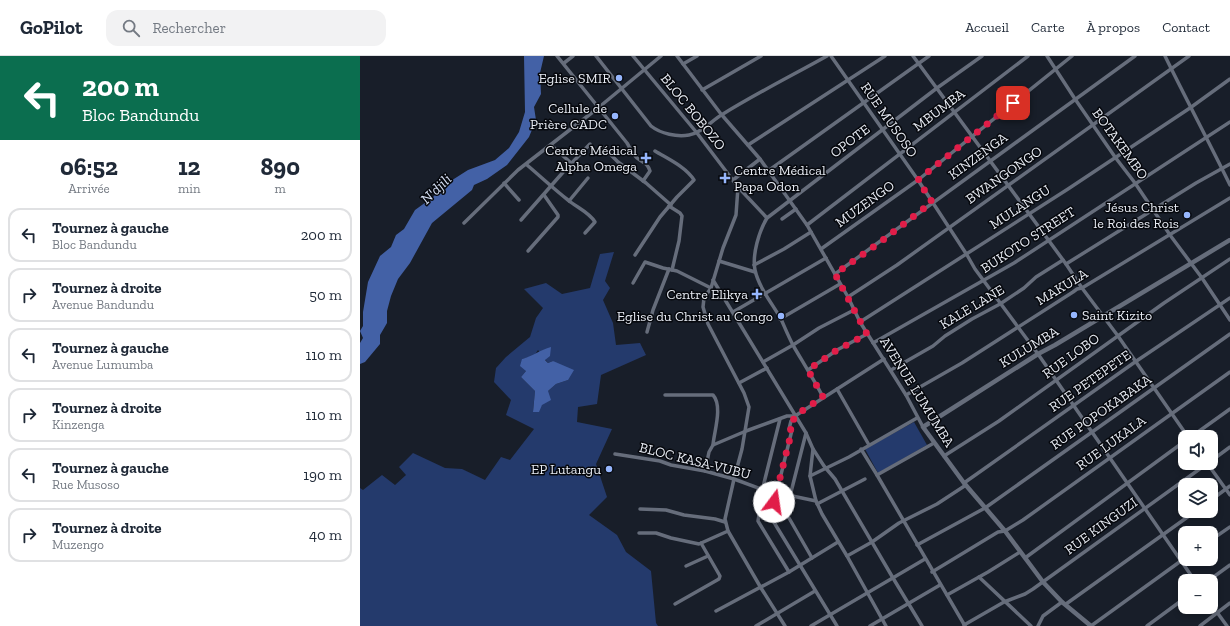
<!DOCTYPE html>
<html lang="fr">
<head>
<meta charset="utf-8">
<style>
  :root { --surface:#fff; --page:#f2f2f3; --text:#1f2937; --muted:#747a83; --line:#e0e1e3 }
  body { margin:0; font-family:"Zilla Slab",serif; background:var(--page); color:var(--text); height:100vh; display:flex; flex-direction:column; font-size:15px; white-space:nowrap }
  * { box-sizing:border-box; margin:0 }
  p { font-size:13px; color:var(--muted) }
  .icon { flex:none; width:22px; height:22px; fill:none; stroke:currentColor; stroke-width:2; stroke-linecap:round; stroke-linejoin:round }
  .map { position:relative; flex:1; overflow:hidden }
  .sheet { display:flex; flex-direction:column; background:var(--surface); width:360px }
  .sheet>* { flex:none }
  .banner { background:#0b6e4f; color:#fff; overflow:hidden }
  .fabs { position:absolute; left:818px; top:374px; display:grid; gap:8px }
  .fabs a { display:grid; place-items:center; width:40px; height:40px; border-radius:8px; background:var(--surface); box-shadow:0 2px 6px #0003; font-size:20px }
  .pin { position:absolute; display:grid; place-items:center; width:34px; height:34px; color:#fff; margin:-17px; border-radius:8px; box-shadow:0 2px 6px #0006 }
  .me { position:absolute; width:44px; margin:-22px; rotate:14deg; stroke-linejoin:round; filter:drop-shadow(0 0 3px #0008) }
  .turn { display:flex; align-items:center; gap:14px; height:84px; padding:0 16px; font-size:18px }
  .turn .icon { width:52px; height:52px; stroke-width:2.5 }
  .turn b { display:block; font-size:28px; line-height:34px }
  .eta { display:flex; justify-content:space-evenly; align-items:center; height:68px; text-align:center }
  .eta b { font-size:24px; font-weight:700; line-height:28px }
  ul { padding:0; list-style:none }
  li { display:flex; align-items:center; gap:12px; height:54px; margin:0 8px 6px; padding:0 8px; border:2px solid var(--line); border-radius:12px }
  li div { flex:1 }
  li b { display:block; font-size:15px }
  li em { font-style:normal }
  header { display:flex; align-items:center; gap:24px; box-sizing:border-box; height:56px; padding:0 20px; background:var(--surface); border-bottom:1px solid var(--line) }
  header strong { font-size:19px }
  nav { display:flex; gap:22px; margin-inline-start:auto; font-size:14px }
  .search { width:280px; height:36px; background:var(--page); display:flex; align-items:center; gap:10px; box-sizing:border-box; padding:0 14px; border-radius:12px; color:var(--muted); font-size:15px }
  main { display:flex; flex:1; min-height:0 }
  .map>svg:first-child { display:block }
</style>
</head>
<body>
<header>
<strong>GoPilot</strong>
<div class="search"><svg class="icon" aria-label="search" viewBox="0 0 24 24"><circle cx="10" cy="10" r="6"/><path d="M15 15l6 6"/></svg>Rechercher</div>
<nav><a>Accueil</a><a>Carte</a><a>À propos</a><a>Contact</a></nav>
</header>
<main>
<section class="sheet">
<div class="banner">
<div class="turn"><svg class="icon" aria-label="left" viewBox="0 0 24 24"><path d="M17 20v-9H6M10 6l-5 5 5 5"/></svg><div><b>200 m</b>Bloc Bandundu</div></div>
</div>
<div class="eta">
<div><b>06:52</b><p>Arrivée</p></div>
<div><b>12</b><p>min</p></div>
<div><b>890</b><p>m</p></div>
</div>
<ul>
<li><svg class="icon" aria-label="left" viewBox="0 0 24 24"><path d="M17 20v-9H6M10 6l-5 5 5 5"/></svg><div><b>Tournez à gauche</b><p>Bloc Bandundu</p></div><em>200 m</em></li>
<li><svg class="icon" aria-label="right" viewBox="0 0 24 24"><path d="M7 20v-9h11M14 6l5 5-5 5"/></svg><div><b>Tournez à droite</b><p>Avenue Bandundu</p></div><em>50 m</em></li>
<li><svg class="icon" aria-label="left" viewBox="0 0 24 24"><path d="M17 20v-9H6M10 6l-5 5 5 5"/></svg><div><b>Tournez à gauche</b><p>Avenue Lumumba</p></div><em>110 m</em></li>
<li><svg class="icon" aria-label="right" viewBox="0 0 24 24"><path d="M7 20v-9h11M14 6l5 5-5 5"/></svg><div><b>Tournez à droite</b><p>Kinzenga</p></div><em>110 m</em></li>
<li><svg class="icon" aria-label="left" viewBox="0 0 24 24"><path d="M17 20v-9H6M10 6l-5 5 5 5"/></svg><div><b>Tournez à gauche</b><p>Rue Musoso</p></div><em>190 m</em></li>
<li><svg class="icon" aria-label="right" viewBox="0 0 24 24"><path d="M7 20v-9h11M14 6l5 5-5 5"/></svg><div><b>Tournez à droite</b><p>Muzengo</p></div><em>40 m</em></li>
</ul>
</section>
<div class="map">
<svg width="870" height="570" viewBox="0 0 870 570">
  <rect width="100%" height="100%" fill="#181e29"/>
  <!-- green -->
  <g fill="#243a6c" fill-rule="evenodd">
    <path d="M254,196L245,225L250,232L243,244L253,267L256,289L280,287L286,299L241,319L237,348L218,351L217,366L252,373L236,408L247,441L229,459L257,479L266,496L291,515L296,567L298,570H0V432L3,434L22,419L35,429L46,419L39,411L53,397L85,412L102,413L125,424L141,401L150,404L174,373L146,359L151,344L134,326L136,312L146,301L170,281L176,262L183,252L164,233L186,227L202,238L230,232L240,198ZM178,294L188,307L193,305L208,324L196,328L188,335L182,349L173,355L175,335L161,321L166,315L162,303L174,300Z"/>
    <polygon points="554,366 567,389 518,417 505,393"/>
  </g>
  <!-- water -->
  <g fill="#4361a6">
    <polygon points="164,0 184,0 180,17 181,38 174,51 176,64 169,81 147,109 127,123 114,129 112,134 72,167 50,207 38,223 31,240 27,255 27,267 20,279 20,288 5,306 0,308 0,287 3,282 0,275 3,270 3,256 8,226 20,200 31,191 36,179 44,173 55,154 73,141 86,128 108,114 135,104 149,92 159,76 165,56"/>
    <path d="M191,291L190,300L185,304L188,307L193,305L214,314L208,324L196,328L188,335L191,344L182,349L179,356H173L175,335L161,321L166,315L160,310L162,303C173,300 180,294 191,291Z"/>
  </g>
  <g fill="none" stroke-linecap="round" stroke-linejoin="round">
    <!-- minor -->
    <g stroke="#666d7b" stroke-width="3.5">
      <path d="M197,0L267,87C270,92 273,98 277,102C283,107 287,106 290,115L283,125"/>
      <path d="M236,0L291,70C301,78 317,81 329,79C342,77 352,64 363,58C397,37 433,19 467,0"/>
      <polyline points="273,0 337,77 378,131 407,162"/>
      <polyline points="317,0 361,58 400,103 447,169 488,241 500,266 546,339 563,371"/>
      <polyline points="471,0 558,124 607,199 615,213 678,298 835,525"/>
      <polyline points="553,0 706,208 722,232 758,280 828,381"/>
      <polyline points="687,0 715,43 755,101 775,127 810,179 842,222 870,264"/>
      <path d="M805,0C826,43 849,86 870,129"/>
      <polyline points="204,7 213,0"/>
      <polyline points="323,8 337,0"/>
      <polyline points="342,34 401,0"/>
      <polyline points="191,89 211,107"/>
      <polyline points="388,89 525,0"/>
      <polyline points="244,92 258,106 286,127 311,149"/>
      <path d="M167,109C180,120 194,133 208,144C216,151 229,156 235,166L225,177"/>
      <polyline points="408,115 569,0"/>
      <polyline points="373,124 400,103"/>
      <polyline points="144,127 159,144"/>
      <polyline points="378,131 376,159 363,192 351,232 344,242 343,251 348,268 384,337 389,351 382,393 374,423 365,463 368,475 401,532 425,570"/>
      <polyline points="209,145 228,122"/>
      <polyline points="309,150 320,157 322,160 319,185 312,214"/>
      <polyline points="422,163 436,153"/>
      <polyline points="161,164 205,114 230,88"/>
      <polyline points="104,167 158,114 238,52 301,0"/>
      <polyline points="447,169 668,0"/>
      <polyline points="461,193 558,124 712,0"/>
      <polyline points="168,195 198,161 198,159 184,139"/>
      <path d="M275,199L300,161L317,141L334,124C326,111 308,103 295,95"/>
      <polyline points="359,205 395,216"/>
      <polyline points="706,208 836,127 870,108"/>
      <polyline points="394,209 424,193 451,176"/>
      <polyline points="475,218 775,0"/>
      <polyline points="353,224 446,377 453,393 464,410 475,423 533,522 562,570"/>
      <polyline points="273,227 285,206 303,212 317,215 351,232"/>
      <polyline points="488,241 537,209 829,0"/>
      <polyline points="373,256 466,202"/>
      <polyline points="420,263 480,228"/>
      <polyline points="500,266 708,133 830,52 870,23"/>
      <polyline points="287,276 293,254 309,213"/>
      <polyline points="513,287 654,207 870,66"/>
      <polyline points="403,306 433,289 459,272 494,254"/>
      <polyline points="448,314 477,294 507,278"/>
      <polyline points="531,314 573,290 585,280 612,263 640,248 664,232 676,221 703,204"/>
      <polyline points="379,327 407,312"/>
      <polyline points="477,333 509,389"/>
      <path d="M305,339H353C363,350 354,376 353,389"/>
      <polyline points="546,339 602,307 713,236 717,233 722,232 870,142"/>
      <path d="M463,341C454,324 444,308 434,291C429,282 425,272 421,263C412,247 399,232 395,214C392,199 399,175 407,162L577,32L622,0"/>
      <polyline points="420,363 404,427 398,465 429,516"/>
      <polyline points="446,377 430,440 425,455 452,502"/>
      <polyline points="831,381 870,353"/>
      <polyline points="453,393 450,420 456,445 462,458 487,500 526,570"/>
      <polyline points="501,393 517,419 574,387"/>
      <polyline points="255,398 300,405 311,409 345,415 374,423 404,434 456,445"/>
      <polyline points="584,400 639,365 804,247 870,203"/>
      <polyline points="851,405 870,391"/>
      <polyline points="847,407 870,439"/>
      <polyline points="345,415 349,396 353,389 386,375 427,360 435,360"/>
      <polyline points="517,419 605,570"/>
      <polyline points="450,420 489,401 557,362"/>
      <polyline points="604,427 775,306 870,242"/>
      <polyline points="851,444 870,430"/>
      <polyline points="457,448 505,423"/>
      <polyline points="280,453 306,454 324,459 355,463 365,466"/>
      <polyline points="279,477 296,477 311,482 339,488 368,475"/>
      <polyline points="851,484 870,471"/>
      <polyline points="557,489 625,452 870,278"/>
      <polyline points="487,500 512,486 539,467 577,448 606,429"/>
      <polyline points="665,502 825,385"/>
      <polyline points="326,510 348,500"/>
      <polyline points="572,516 638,476 645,475 663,464 870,316"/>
      <polyline points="619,521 671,570"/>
      <polyline points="848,525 870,509"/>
      <polyline points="587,539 628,516 660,496"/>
      <polyline points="315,548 359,523 360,520 341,487"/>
      <polyline points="706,548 836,455"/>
      <polyline points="851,548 867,570"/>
      <polyline points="356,555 429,516 478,486"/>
      <polyline points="604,569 644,546 665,538 673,533 848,407"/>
      <polyline points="396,570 455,535"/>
      <polyline points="451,570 565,503"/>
      <polyline points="477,570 415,468 412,462 412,455 432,374 429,373 431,365 435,360 524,303"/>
      <polyline points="510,570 580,529"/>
      <polyline points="678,570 683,560 702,546"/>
      <polyline points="731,570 825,502"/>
      <polyline points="787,570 825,542"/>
      <polyline points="840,570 870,547"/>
    </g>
    <!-- tertiary -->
    <polyline stroke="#666d7b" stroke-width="4.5" points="731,570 702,546 683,526 645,475 604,427 563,371 678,298 695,289 870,184"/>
  </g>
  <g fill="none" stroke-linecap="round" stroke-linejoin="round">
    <!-- route -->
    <path stroke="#e11d48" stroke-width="7" stroke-dasharray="0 12.6" d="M414,446L432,374L429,373C433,357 451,350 463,341L448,314L477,294L507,278L475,218L523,184L572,146L558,124L653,47"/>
  </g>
  <!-- markers -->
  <g fill="#96b6fd" stroke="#06080d" stroke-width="1.5">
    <circle cx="259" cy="22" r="4"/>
    <circle cx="255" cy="60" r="4"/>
    <path d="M284 96h4v4h4v4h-4v4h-4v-4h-4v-4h4z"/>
    <path d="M363 116h4v4h4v4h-4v4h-4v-4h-4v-4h4z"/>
    <circle cx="827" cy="159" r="4"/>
    <path d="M395 232h4v4h4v4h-4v4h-4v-4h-4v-4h4z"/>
    <circle cx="714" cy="259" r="4"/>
    <circle cx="421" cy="260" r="4"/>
    <circle cx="249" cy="413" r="4"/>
  </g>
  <g text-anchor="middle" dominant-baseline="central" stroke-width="3" stroke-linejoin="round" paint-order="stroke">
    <!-- poi labels -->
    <g font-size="14" fill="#e8ecf4" stroke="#06080d" text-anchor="end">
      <text x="251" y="22">Eglise SMIR</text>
      <text x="247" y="52">Cellule de<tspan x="247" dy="16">Prière CADC</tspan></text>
      <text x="277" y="94">Centre Médical<tspan x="277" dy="16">Alpha Omega</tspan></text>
      <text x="374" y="114" text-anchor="start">Centre Médical<tspan x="374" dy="16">Papa Odon</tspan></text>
      <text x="819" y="151">Jésus Christ<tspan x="819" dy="16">le Roi des Rois</tspan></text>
      <text x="388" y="238">Centre Elikya</text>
      <text x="722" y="259" text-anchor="start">Saint Kizito</text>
      <text x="413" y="260">Eglise du Christ au Congo</text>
      <text x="241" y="413">EP Lutangu</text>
    </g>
    <!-- street labels -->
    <g font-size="14" fill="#e8ecf4" stroke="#06080d">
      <text transform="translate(579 54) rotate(-37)">MBUMBA</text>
      <text transform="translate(333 56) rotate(51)">BLOC BOBOZO</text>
      <text transform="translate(529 64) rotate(55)">RUE MUSOSO</text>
      <text transform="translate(490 85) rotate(-37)">OPOTE</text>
      <text transform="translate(760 88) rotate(54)">BOTAKEMBO</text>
      <text transform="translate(618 100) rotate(-36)">KINZENGA</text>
      <text transform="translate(644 119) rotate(-35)">BWANGONGO</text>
      <text transform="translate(505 148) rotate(-36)">MUZENGO</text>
      <text transform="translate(660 151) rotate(-33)">MULANGU</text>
      <text transform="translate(668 184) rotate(-33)">BUKOTO STREET</text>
      <text transform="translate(702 231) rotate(-31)">MAKULA</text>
      <text transform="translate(612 251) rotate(-31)">KALE LANE</text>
      <text transform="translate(669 291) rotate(-31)">KULUMBA</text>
      <text transform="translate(711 300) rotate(-36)">RUE LOBO</text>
      <text transform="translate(730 325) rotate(-35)">RUE PETEPETE</text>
      <text transform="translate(557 336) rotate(58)">AVENUE LUMUMBA</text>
      <text transform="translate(741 356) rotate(-35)">RUE POPOKABAKA</text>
      <text transform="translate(751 387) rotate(-36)">RUE LUKALA</text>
      <text transform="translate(335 405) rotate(14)">BLOC KASA-VUBU</text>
      <text transform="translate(741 470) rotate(-36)">RUE KINGUZI</text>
    </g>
    <!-- water labels -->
    <g font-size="15" font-style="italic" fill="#d6e0f4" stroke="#06080d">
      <text transform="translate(76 133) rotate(-44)">N'djili</text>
    </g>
  </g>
</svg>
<div class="fabs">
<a><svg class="icon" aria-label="sound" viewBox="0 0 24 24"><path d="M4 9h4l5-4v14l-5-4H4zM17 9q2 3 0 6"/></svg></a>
<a><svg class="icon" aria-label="layers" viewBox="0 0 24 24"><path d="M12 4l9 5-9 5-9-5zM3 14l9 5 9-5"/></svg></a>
<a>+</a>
<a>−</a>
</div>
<div class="pin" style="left:653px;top:47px;background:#d93025"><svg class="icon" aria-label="arrive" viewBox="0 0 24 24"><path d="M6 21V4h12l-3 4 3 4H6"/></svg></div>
<svg class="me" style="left:414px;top:446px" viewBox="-20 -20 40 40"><circle r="19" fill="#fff"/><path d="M0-13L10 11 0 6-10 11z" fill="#e11d48"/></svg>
</div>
</main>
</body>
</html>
